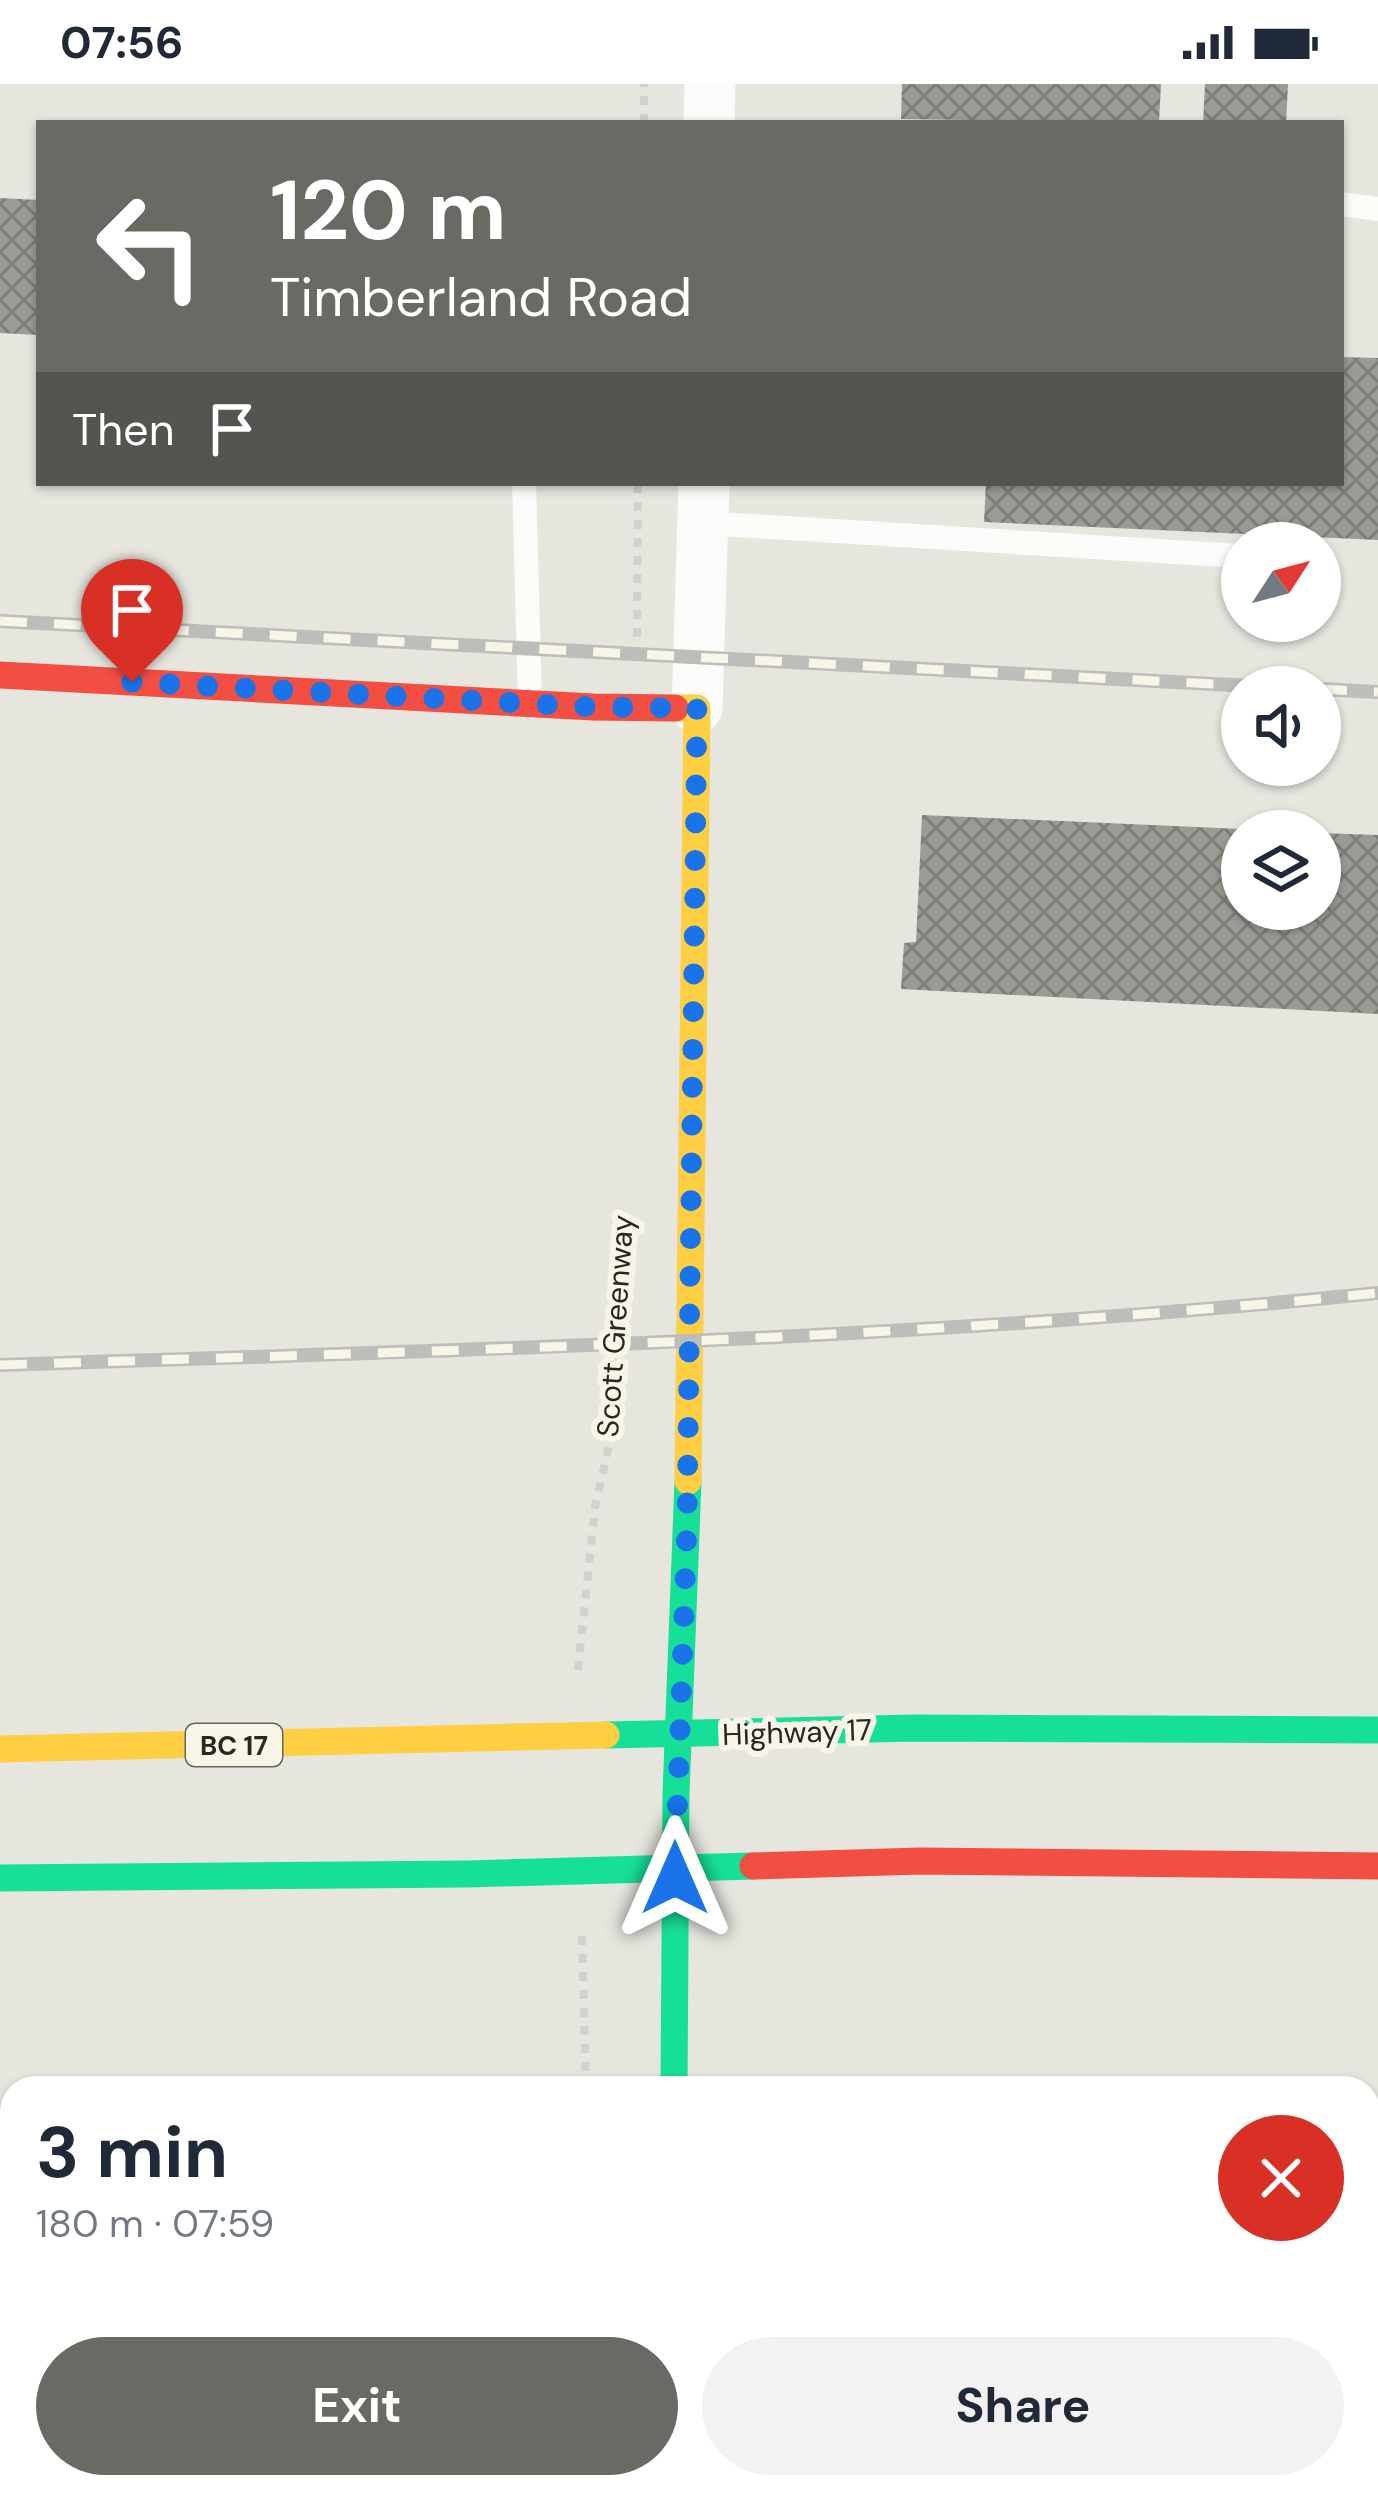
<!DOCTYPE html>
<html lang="en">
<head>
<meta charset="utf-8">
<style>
  :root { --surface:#fff; --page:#f2f2f3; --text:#1f2937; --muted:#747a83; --accent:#6a6a64 }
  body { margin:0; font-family:"DM Sans",sans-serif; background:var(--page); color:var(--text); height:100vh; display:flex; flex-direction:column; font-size:45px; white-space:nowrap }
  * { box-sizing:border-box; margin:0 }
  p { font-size:39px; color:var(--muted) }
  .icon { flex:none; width:66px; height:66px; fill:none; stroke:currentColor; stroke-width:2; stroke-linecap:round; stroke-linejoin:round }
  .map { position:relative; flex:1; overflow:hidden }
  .panel { position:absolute; left:0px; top:1992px; width:1380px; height:423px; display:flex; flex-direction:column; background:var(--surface); border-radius:36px 36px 0 0; box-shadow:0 3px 9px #0004 }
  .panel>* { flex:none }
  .top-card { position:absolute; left:36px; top:36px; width:1308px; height:366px; border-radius:0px; box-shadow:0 3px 9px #0004; background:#6a6a64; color:#fff; overflow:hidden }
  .needle { width:78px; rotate:54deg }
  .buttons { position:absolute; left:1221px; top:438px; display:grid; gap:24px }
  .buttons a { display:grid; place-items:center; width:120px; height:120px; border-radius:50%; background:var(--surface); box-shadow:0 3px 9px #0004; font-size:60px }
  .pin { position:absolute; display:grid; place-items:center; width:102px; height:102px; color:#fff; margin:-123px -51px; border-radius:50% 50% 50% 0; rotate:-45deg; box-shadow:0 0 12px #0007 }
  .pin .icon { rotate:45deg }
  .me { position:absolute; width:132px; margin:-66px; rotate:0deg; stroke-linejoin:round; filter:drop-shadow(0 0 9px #0008) }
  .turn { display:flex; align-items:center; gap:42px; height:252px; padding:0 36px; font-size:54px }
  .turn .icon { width:156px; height:156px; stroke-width:2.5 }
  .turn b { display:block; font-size:84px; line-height:102px }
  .then { display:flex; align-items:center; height:114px; padding:0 36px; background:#0003; gap:24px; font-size:45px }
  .round { display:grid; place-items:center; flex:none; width:126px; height:126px; border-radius:63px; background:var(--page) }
  .summary { display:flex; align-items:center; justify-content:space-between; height:204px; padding:0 36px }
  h1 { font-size:72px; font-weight:700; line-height:90px }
  .cta { display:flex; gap:24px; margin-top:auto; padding:24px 36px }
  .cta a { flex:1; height:138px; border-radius:72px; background:var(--accent); color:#fff; font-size:48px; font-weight:700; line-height:138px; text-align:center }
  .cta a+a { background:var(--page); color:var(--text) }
  .status { display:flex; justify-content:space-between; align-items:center; height:84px; padding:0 60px; background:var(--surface); direction:ltr }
  .status svg { height:33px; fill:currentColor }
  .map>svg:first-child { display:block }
</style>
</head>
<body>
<div class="status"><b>07:56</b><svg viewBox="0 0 49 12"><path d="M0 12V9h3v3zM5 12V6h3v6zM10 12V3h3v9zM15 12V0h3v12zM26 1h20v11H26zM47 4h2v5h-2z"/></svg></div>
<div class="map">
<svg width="1378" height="2414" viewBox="0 0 1378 2414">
  <defs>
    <pattern id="building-cross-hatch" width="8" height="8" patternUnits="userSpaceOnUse" patternTransform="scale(3)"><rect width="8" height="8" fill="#9b9b95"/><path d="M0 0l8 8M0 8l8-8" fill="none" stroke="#7e7e79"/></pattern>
  </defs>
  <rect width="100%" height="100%" fill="#e6e5de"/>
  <!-- building -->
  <g fill="url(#building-cross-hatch)">
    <polygon points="902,0 1161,0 1159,39 901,35"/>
    <polygon points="1205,0 1288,0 1286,39 1203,39"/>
    <polygon points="0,114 39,116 39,251 0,249"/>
    <polygon points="1341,273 1378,274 1378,456 984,438 986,399 1341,399"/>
    <polygon points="922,731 1242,745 1242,825 1320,825 1320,749 1378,751 1378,930 901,905 904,859 916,858"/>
  </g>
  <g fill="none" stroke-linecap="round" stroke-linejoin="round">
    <!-- path -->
    <g stroke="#d1d1cf" stroke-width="8" stroke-dasharray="9 9" stroke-linecap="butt">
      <polyline points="644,39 644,0"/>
      <polyline points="637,553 638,399"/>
      <polyline points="578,1586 595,1423 614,1340 619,1208"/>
      <polyline points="582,1852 586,2004"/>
      <polyline points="592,2414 592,2403"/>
    </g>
    <!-- lane -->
    <g stroke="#fbfbfa" stroke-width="24">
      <polyline points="1341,120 1378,125"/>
      <polyline points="524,399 530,617"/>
      <polyline points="704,439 1240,472"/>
      <polyline points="0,2231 12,2231"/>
      <polyline points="323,2403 444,2414"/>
      <polyline points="229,2414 233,2403"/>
    </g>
    <!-- street -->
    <g stroke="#fbfbfa" stroke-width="51">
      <polyline points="709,39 710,0"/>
      <polyline points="697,624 704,399"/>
    </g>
    <!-- fast -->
    <g stroke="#16e098" stroke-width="27">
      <polyline points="606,1651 914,1644 1378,1646"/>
      <polyline points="0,1794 468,1790 753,1782"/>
      <polyline points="674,2004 676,1710 688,1397"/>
      <polyline points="672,2403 672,2414"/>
    </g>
    <!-- slow -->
    <g stroke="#ffcf43" stroke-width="27">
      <polyline points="675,624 697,624 688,1397"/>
      <polyline points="0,1665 606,1651"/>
    </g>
    <!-- jam -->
    <g stroke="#f24e42" stroke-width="27">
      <polyline points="0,591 593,623 675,624"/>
      <polyline points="753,1782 920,1777 1378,1782"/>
    </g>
    <defs>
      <g id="rail">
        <polyline points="0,537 1271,603"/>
        <polyline points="1320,605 1378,608"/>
        <path d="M0,1281C460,1266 920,1256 1378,1209"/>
      </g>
    </defs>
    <!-- rail casing -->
    <use href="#rail" stroke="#bdbdbb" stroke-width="14"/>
    <!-- rail -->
    <use href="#rail" stroke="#f7f5e8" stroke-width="9" stroke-dasharray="27" stroke-linecap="butt"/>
  </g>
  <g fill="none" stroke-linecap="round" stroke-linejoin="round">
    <!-- route -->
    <polyline stroke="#1a73e8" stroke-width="21" stroke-dasharray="0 37.8" points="132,598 593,623 697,624 687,1441 675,1794"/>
  </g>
  <g text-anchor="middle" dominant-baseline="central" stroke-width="12" stroke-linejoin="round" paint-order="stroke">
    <!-- shield labels -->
    <rect fill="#f7f5e8" stroke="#66655d" stroke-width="3" x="186" y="1640" width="96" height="42" rx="9"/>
    <g font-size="27" font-weight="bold" fill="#282722">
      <text x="234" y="1661">BC 17</text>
    </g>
    <!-- street labels -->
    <g font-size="30" fill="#282722" stroke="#f7f5e8">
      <text transform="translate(615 1242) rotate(-86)">Scott Greenway</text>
      <text transform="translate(797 1648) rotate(-2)">Highway 17</text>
    </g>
  </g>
</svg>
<div class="buttons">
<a><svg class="needle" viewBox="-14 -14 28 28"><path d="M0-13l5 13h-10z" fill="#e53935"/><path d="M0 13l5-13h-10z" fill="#747a83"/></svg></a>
<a><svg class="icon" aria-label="sound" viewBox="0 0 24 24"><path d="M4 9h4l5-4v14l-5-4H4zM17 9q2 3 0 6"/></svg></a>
<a><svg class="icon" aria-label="layers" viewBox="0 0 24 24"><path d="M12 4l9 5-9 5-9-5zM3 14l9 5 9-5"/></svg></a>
</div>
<div class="pin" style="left:132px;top:598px;background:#d93025"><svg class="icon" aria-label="arrive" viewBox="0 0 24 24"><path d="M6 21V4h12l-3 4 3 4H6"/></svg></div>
<svg class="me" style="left:675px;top:1794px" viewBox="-20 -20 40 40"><path d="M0-17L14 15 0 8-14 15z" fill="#1a73e8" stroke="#fff" stroke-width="4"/></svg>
<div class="top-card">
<div class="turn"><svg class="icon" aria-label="left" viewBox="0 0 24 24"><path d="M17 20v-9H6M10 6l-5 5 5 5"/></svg><div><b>120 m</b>Timberland Road</div></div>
<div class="then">Then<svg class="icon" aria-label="arrive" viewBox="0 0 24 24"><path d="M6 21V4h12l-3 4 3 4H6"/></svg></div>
</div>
<section class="panel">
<div class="summary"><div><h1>3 min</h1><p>180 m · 07:59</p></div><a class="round" style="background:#d93025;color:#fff"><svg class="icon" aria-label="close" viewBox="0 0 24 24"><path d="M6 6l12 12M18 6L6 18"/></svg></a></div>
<div class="cta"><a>Exit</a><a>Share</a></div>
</section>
</div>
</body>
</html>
